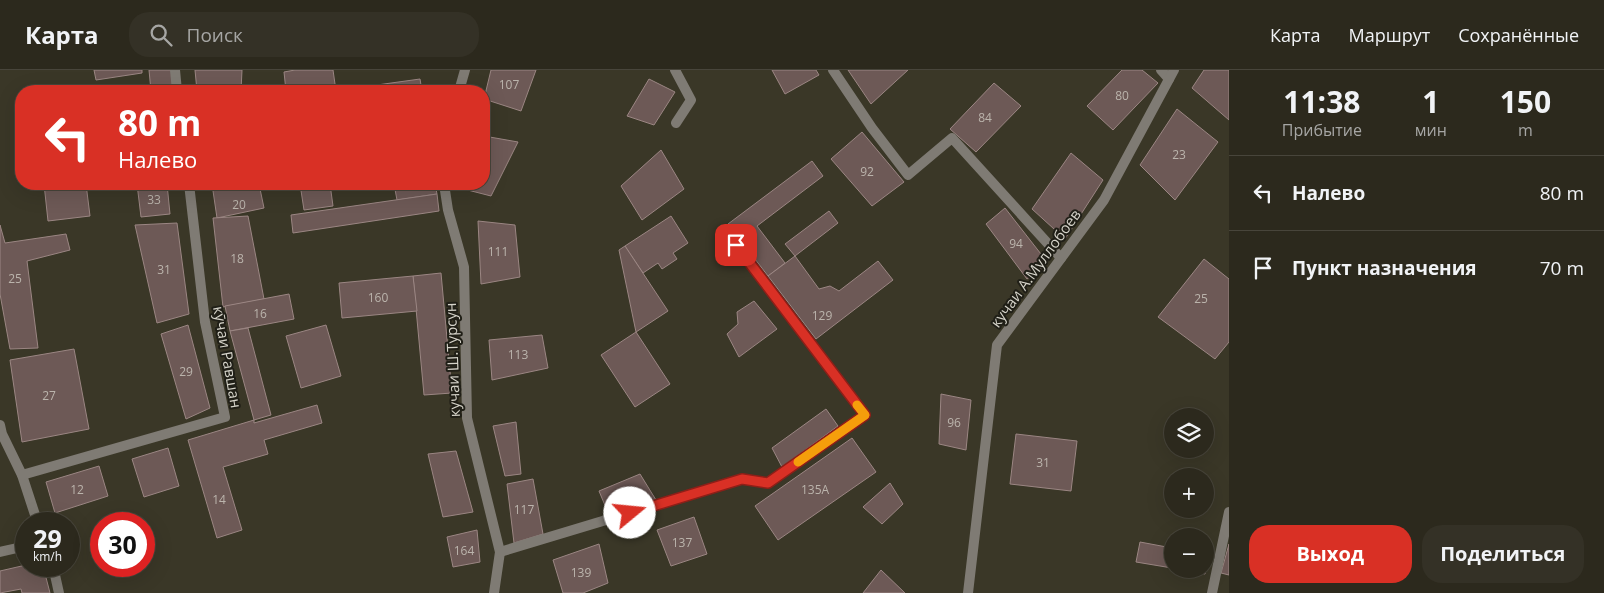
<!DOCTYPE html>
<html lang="ru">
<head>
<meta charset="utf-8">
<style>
  :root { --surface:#2c291d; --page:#343126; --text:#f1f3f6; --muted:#a6a6a4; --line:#48453b; --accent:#d93025 }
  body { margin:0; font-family:"Open Sans",sans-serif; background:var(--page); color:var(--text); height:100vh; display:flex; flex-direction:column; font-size:19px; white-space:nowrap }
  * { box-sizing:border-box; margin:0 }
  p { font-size:16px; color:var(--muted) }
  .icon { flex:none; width:28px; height:28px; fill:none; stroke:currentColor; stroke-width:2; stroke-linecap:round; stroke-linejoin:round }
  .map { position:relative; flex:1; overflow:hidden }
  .side { display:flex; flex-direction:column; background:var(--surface); width:375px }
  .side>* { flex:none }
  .banner { position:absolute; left:15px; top:15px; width:475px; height:105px; border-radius:20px; box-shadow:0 5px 20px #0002,0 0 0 1px var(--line); background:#d93025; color:#fff; overflow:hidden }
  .controls { position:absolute; left:1164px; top:338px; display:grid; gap:10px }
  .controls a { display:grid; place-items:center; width:50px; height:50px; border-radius:50%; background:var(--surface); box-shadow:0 5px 20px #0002,0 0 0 1px var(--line); font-size:25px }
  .speed { position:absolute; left:15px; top:442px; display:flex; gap:10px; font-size:25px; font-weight:700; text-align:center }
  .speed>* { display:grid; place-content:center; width:65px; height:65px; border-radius:50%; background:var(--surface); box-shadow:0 5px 20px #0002,0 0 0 1px var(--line); line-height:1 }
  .speed small { font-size:12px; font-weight:400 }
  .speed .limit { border:8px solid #d22; background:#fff; color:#111 }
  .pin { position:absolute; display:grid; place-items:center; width:42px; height:42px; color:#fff; margin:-21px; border-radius:10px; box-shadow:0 2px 8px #0006 }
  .me { position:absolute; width:55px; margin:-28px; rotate:73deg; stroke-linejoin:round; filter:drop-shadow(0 0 4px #0008) }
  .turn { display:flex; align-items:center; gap:18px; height:105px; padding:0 20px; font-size:22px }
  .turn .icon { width:65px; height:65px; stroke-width:2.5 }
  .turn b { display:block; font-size:35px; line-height:42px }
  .eta { display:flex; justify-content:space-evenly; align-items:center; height:85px; text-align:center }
  .eta b { font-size:30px; font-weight:700; line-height:35px }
  .action { display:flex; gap:10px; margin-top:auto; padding:10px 20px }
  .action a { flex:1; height:58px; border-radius:20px; background:var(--accent); color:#fff; font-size:20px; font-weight:700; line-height:58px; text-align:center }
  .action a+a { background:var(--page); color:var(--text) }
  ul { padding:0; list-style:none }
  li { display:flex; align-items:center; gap:15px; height:75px; padding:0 20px; border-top:1px solid var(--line) }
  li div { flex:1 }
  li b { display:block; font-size:19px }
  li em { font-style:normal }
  header { display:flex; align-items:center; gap:30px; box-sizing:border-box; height:70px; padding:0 25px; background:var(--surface); border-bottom:1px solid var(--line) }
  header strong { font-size:24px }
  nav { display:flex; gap:28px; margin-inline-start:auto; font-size:18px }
  .search { width:350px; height:45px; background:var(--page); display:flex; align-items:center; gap:12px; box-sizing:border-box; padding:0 18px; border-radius:20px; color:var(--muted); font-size:19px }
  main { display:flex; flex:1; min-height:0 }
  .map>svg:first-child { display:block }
</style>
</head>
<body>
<header>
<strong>Карта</strong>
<div class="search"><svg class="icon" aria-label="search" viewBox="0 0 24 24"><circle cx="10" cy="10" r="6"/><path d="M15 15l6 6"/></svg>Поиск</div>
<nav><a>Карта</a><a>Маршрут</a><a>Сохранённые</a></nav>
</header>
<main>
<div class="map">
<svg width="1229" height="523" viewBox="0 0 1229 523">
  <rect width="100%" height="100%" fill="#3a3727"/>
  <!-- building -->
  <g fill="#6d5956" stroke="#9b8683">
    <polygon points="94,0 142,0 142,3 96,10"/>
    <polygon points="149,0 172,0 173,21 151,21"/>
    <polygon points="195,0 242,0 241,21 197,21"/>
    <polygon points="295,0 333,0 336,21 286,21 284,2"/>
    <polygon points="491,0 536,0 521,41 484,29"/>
    <polygon points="772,0 816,0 819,5 785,24"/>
    <polygon points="848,0 908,0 871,34"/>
    <polygon points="1122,0 1142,0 1158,13 1113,60 1087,36"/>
    <polygon points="1204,0 1229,0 1229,50 1192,18"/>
    <polygon points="420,9 422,21 385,21 384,14"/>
    <polygon points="649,9 675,22 654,55 627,46"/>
    <polygon points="994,13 1021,36 976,82 950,59"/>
    <polygon points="384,14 385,21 335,21 336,21"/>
    <polygon points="1177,39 1218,72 1175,130 1140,95"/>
    <polygon points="862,62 904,112 872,136 831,89"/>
    <polygon points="484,66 518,72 491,126 456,117 457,114 484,114"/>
    <polygon points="661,80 684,119 642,150 621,116"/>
    <polygon points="1071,83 1103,110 1065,169 1032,139"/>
    <polygon points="812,91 823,106 757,156 785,193 768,206 728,154"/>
    <polygon points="44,114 86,114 90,146 48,151"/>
    <polygon points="137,114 167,114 170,144 141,147"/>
    <polygon points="212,114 259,114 264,138 217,148"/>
    <polygon points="300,114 330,114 333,136 304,140"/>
    <polygon points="394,114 435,114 437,124 397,130"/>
    <polygon points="437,124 439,141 293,163 291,145"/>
    <polygon points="1005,138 1048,193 1027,209 986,154"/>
    <polygon points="829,141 838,153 795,186 785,174"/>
    <polygon points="248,146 264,229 223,237 213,148"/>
    <polygon points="671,146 688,173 673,183 677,189 662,199 658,193 643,203 625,176"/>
    <polygon points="478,151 515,155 520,207 481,214"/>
    <polygon points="177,153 189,244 157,253 135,155"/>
    <polygon points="0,155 5,173 66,164 70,180 27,191 38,278 10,279 0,224"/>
    <polygon points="625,176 668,241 636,262 619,180"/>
    <polygon points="795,186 819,219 830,216 839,221 878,191 893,210 816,269 768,206"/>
    <polygon points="1204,189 1229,209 1229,272 1215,289 1158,247"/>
    <polygon points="441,203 452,323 424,325 413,206"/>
    <polygon points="413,206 417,241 342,248 339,213"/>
    <polygon points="289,224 294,249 230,261 225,236"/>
    <polygon points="754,231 777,259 739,287 727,264 738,254 737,242"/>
    <polygon points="188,255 210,338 186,349 161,264"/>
    <polygon points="326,255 341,306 301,318 286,266"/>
    <polygon points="248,258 271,345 254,350 230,261"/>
    <polygon points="636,262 670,314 635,337 601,285"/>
    <polygon points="542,265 548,298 492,310 489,270"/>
    <polygon points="74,279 89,359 22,372 10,290"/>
    <polygon points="941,324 971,330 966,380 939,374"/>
    <polygon points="317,335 322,353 264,370 268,384 223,397 242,460 217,468 188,370 254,350 254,353"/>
    <polygon points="826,339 838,356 782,397 772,378"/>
    <polygon points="516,352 521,404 505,406 493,356"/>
    <polygon points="1016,364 1077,371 1071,421 1010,414"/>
    <polygon points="852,368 876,402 778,470 755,436"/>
    <polygon points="168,378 179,416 144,427 132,389"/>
    <polygon points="456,381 473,442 443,447 428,384"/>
    <polygon points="99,396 108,426 55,443 46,412"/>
    <polygon points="640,404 656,430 609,445 599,421"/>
    <polygon points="533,409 543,464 514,473 507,414"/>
    <polygon points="890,413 903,434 882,454 863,437"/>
    <polygon points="694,447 707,484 671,496 657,460"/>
    <polygon points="477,460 480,492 453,497 447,467"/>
    <polygon points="1140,472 1172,478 1172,498 1136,492"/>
    <polygon points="599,474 608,513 583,523 563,523 553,490"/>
    <polygon points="1229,474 1229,505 1221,503"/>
    <polygon points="1205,484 1208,485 1205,504 1174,499 1205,499"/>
    <polygon points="26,495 26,496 43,496 50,523 22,523 21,519 0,523 0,501"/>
    <polygon points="881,500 905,523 863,523"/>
  </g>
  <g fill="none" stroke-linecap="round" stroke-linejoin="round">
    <!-- street -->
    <g stroke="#7f7b74" stroke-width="10">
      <polyline points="175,0 177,21"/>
      <polyline points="675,0 691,30 676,53"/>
      <polyline points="833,0 872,58 908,105 952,68 1061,188"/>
      <polyline points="1161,0 1169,9"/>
      <polyline points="459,21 465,0"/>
      <polyline points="444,114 448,140 464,197 467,348 500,482 494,523"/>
      <polyline points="0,355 2,364 22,405 38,454"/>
      <polyline points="22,405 225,347 205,252 189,114"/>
      <polyline points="0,482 26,476"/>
      <polyline points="500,482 742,409 768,413 865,345 736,175"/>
      <polyline points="53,496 59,523"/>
      <polyline points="968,523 997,275 1104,130 1174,0"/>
      <polyline points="1212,523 1229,442"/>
    </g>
  </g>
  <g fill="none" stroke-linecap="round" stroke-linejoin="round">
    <defs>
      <polyline id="route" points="630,443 742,409 768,413 865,345 736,175"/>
    </defs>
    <!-- route casing -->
    <use href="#route" stroke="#8d1f18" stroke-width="12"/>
    <!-- route -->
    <use href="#route" stroke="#d93025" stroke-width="9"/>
    <!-- slow -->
    <polyline stroke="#f59e0b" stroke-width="9" points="798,392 865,345 857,335"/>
  </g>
  <g text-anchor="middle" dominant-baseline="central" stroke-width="4" stroke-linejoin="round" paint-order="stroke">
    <!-- number labels -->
    <g font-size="12" fill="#bbb4ac">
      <text x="509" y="14">107</text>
      <text x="1122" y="25">80</text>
      <text x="985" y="47">84</text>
      <text x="1179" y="84">23</text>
      <text x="867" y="101">92</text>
      <text x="154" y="129">33</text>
      <text x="239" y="134">20</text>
      <text x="1016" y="173">94</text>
      <text x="498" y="181">111</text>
      <text x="237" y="188">18</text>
      <text x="164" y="199">31</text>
      <text x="15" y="208">25</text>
      <text x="378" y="227">160</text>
      <text x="1201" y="228">25</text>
      <text x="260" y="243">16</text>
      <text x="822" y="245">129</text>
      <text x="518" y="284">113</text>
      <text x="186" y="301">29</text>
      <text x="49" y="325">27</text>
      <text x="954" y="352">96</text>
      <text x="1043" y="392">31</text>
      <text x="77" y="419">12</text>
      <text x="815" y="419">135А</text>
      <text x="219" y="429">14</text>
      <text x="524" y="439">117</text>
      <text x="682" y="472">137</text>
      <text x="464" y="480">164</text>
      <text x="581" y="502">139</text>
    </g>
    <!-- street labels -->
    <g font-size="15" fill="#d5d3c9" stroke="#201f17">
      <text transform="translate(1035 198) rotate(-54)">кучаи А.Муллобоев</text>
      <text transform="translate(228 287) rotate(80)">кӯчаи Равшан</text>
      <text transform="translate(452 290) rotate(-92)">кучаи Ш.Турсун</text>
    </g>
  </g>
</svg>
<div class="controls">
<a><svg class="icon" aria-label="layers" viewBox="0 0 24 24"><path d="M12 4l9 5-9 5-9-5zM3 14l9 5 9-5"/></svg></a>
<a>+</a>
<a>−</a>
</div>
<div class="speed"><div>29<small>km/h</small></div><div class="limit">30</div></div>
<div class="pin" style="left:736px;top:175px;background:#d93025"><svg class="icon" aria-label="arrive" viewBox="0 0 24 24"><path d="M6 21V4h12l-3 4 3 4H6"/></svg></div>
<svg class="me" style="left:630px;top:443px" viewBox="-20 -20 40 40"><circle r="19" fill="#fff"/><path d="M0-13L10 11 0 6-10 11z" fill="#d93025"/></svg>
<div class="banner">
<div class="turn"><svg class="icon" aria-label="left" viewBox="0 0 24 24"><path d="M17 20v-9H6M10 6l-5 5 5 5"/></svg><div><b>80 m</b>Налево</div></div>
</div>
</div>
<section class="side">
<div class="eta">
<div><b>11:38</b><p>Прибытие</p></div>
<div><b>1</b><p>мин</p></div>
<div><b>150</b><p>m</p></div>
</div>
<ul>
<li><svg class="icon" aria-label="left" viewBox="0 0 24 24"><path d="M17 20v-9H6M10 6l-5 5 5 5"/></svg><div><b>Налево</b></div><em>80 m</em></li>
<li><svg class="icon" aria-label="arrive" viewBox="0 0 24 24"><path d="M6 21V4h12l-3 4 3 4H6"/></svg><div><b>Пункт назначения</b></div><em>70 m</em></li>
</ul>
<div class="action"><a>Выход</a><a>Поделиться</a></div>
</section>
</main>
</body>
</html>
